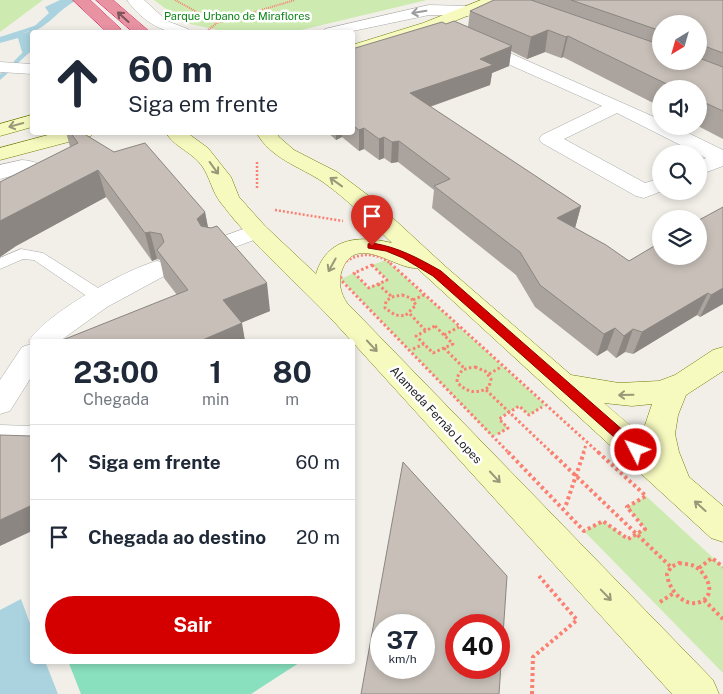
<!DOCTYPE html>
<html lang="pt">
<head>
<meta charset="utf-8">
<style>
  :root { --surface:#fff; --page:#f6f6f7; --text:#1f2937; --muted:#747a83; --line:#e0e1e3; --accent:#d40000 }
  body { margin:0; font-family:"Public Sans",sans-serif; background:var(--page); color:var(--text); height:100vh; display:flex; flex-direction:column; font-size:19px; white-space:nowrap }
  * { box-sizing:border-box; margin:0 }
  p { font-size:16px; color:var(--muted) }
  .icon { flex:none; width:28px; height:28px; fill:none; stroke:currentColor; stroke-width:2; stroke-linecap:round; stroke-linejoin:round }
  .map { position:relative; flex:1; overflow:hidden }
  .side { position:absolute; left:30px; top:339px; width:325px; height:325px; display:flex; flex-direction:column; background:var(--surface); border-radius:5px; box-shadow:0 2px 8px #0003 }
  .side>* { flex:none }
  .guide { position:absolute; left:30px; top:30px; width:325px; height:105px; border-radius:5px; box-shadow:0 2px 8px #0003; background:#fff; color:var(--text); overflow:hidden }
  .needle { width:32px; rotate:217deg }
  .controls { position:absolute; left:652px; top:15px; display:grid; gap:10px }
  .controls a { display:grid; place-items:center; width:55px; height:55px; border-radius:50%; background:var(--surface); box-shadow:0 2px 8px #0003; font-size:25px }
  .speed { position:absolute; left:370px; top:614px; display:flex; gap:10px; font-size:25px; font-weight:700; text-align:center }
  .speed>* { display:grid; place-content:center; width:65px; height:65px; border-radius:50%; background:var(--surface); box-shadow:0 2px 8px #0003; line-height:1 }
  .speed small { font-size:12px; font-weight:400 }
  .speed .limit { border:8px solid #d22; background:#fff; color:#111 }
  .pin { position:absolute; display:grid; place-items:center; width:42px; height:42px; color:#fff; margin:-51px -21px; border-radius:50% 50% 50% 0; rotate:-45deg; box-shadow:0 0 5px #0007 }
  .pin .icon { rotate:45deg }
  .me { position:absolute; width:55px; margin:-28px; rotate:311deg; stroke-linejoin:round; filter:drop-shadow(0 0 4px #0008) }
  .turn { display:flex; align-items:center; gap:18px; height:105px; padding:0 15px; font-size:22px }
  .turn .icon { width:65px; height:65px; stroke-width:2.5 }
  .turn b { display:block; font-size:35px; line-height:42px }
  .eta { display:flex; justify-content:space-evenly; align-items:center; height:85px; text-align:center }
  .eta b { font-size:30px; font-weight:700; line-height:35px }
  .action { display:flex; gap:10px; margin-top:auto; padding:10px 15px }
  .action a { flex:1; height:58px; border-radius:30px; background:var(--accent); color:#fff; font-size:20px; font-weight:700; line-height:58px; text-align:center }
  ul { padding:0; list-style:none }
  li { display:flex; align-items:center; gap:15px; height:75px; padding:0 15px; border-top:1px solid var(--line) }
  li div { flex:1 }
  li b { display:block; font-size:19px }
  li em { font-style:normal }
  .map>svg:first-child { display:block }
</style>
</head>
<body>
<div class="map">
<svg width="723" height="694" viewBox="0 0 723 694">
  <rect width="100%" height="100%" fill="#f2efe9"/>
  <!-- grass -->
  <g fill="#cdebb0">
    <polygon points="0,0 43,0 0,32"/>
    <polygon points="154,0 427,0 297,31 228,32 185,23"/>
    <polygon points="386,260 545,405 529,415 519,406 499,418 508,428 493,437 341,279 354,273 368,288 387,279 372,265"/>
    <polygon points="646,496 723,567 723,673 584,531 603,521 628,539 645,528 627,507"/>
  </g>
  <!-- pitch -->
  <polygon fill="#88e0be" points="68,661 302,661 251,694 81,694"/>
  <!-- water -->
  <g fill="#aad3df">
    <path d="M60,0H77C60,8 50,25 32,32V52L25,54L22,52L18,38L0,43V37L28,32L49,13L45,7Z"/>
    <polygon points="21,599 32,629 32,661 45,661 58,694 0,694 0,610"/>
  </g>
  <g fill="none" stroke-linecap="round" stroke-linejoin="round">
    <!-- stream -->
    <g fill="#aad3df" fill-rule="evenodd">
      <polygon points="40,21 45,22 41,27 0,41 0,37 37,25"/>
      <polygon points="32,41 32,50 18,63 14,63 14,61 27,48 29,43"/>
      <polygon points="3,72 8,73 0,80 0,74"/>
    </g>
    <defs>
      <g id="lane">
        <polygon points="21,249 43,253 106,293 108,297 106,301 100,302 94,301 34,260 23,259 0,269 0,258"/>
        <polygon points="0,425 32,426 32,442 0,441"/>
      </g>
      <g id="street">
        <path d="M127,0H144L167,21L188,29L190,32C164,36 142,21 127,0Z"/>
        <polygon points="429,5 468,6 473,8 476,11 473,14 468,16 429,15 348,32 323,32 325,29"/>
        <polygon points="476,38 661,120 661,126 674,126 723,150 723,166 699,175 699,161 706,158 617,113 564,139 645,183 661,178 662,191 644,198 636,196 542,143 539,139 542,135 602,106 470,47 468,43 470,39"/>
        <polygon points="0,62 32,64 32,74 0,72"/>
        <path d="M22,160C36,161 44,165 52,176C43,197 21,202 0,201V187C12,188 25,188 30,176L22,173L0,179V165Z"/>
        <polygon points="257,224 265,226 269,231 265,236 216,254 208,252 204,247 208,242"/>
        <path d="M157,261L166,263L169,269L166,275L107,307L60,341H32V376L10,411L0,414V380L22,347L31,344L29,341C45,314 126,269 157,261Z"/>
      </g>
      <g id="secondary">
        <polygon points="481,0 502,0 499,3 435,29 352,56 352,45 423,23"/>
        <polygon points="32,115 32,127 0,136 0,124"/>
        <polygon points="59,132 94,132 91,136 0,160 0,148"/>
        <path d="M170,132H186L208,148L231,177L239,197L265,226L316,274C327,237 360,235 392,243C370,222 348,200 323,182C299,166 271,159 256,132H276L279,137L294,150L337,172L369,196L446,267L571,375L619,383L659,381L675,375L713,350L723,347V371L686,395L678,415L675,434L679,452L689,477L723,506V542L711,538L417,268C396,270 356,232 342,270C338,281 340,293 347,303L713,680L719,694H672C560,571 447,446 336,324C298,283 254,247 221,203C212,192 210,177 202,166C193,153 177,148 168,136ZM604,403L632,406L652,404L645,425V438Z"/>
      </g>
      <g id="highway">
        <polygon points="73,0 90,0 121,29 119,32 107,32"/>
        <polygon points="96,0 113,0 150,32 133,32"/>
      </g>
    </defs>
    <!-- lane casing -->
    <use href="#lane" stroke="#a9a9a9" stroke-width="1"/>
    <!-- street casing -->
    <use href="#street" stroke="#a9a9a9" stroke-width="1"/>
    <!-- secondary casing -->
    <use href="#secondary" stroke="#707d05" stroke-width="1"/>
    <!-- highway casing -->
    <use href="#highway" stroke="#dc2a67" stroke-width="1"/>
    <!-- path-far3 -->
    <g stroke="#fa8072" stroke-width="2" stroke-dasharray="1 1" stroke-linecap="butt">
      <polyline points="175,0 217,23"/>
      <polyline points="207,31 217,23 295,0"/>
    </g>
    <!-- path-far2 -->
    <g stroke="#fa8072" stroke-width="2.5" stroke-dasharray="2 2" stroke-linecap="butt">
      <polyline points="257,162 257,190"/>
      <polyline points="275,210 343,221"/>
      <path d="M343,264C357,252 377,252 391,264"/>
    </g>
    <!-- path-far1 -->
    <g stroke="#fa8072" stroke-width="3" stroke-dasharray="2.5 2.5" stroke-linecap="butt">
      <polyline points="344,263 339,271 342,281 509,453"/>
      <polyline points="390,263 599,453"/>
      <polygon points="372,265 387,280 369,288 354,273"/>
      <polyline points="378,284 392,297"/>
      <polygon points="402,295 411,298 416,305 405,316 395,315 385,308 386,301 392,297"/>
      <polyline points="413,300 424,295"/>
      <polyline points="410,314 426,331"/>
      <polygon points="435,326 453,344 433,353 416,336"/>
      <polyline points="444,335 459,327"/>
      <polyline points="444,348 464,368"/>
      <polyline points="413,349 424,344"/>
      <path d="M475,367L485,371L491,379L489,387C477,395 466,392 457,382C457,371 465,368 475,367Z"/>
      <polyline points="489,374 501,367"/>
      <polyline points="486,390 552,453"/>
      <polyline points="498,434 508,428 499,419 519,406 529,415 542,407"/>
      <polyline points="583,453 586,445"/>
    </g>
    <!-- path -->
    <g stroke="#fa8072" stroke-width="4" stroke-dasharray="3 3" stroke-linecap="butt">
      <polyline points="508,452 584,531 603,521 628,539 645,529 627,507 646,496 598,452"/>
      <polyline points="551,452 671,567"/>
      <polyline points="566,505 584,452"/>
      <path d="M679,563C684,564 690,564 694,566C706,572 717,593 702,601C685,610 668,589 667,574L671,567Z"/>
      <polyline points="699,568 712,558 723,567"/>
      <polyline points="704,600 723,619"/>
      <polyline points="660,602 674,593"/>
      <polyline points="532,694 533,657 577,620 539,576"/>
    </g>
    <!-- lane -->
    <use href="#lane" fill="#fff" fill-rule="evenodd"/>
    <!-- street -->
    <use href="#street" fill="#fff" fill-rule="evenodd"/>
    <!-- secondary -->
    <use href="#secondary" fill="#f7fabf" fill-rule="evenodd"/>
    <!-- highway -->
    <use href="#highway" fill="#e892a2" fill-rule="evenodd"/>
  </g>
  <!-- wall -->
  <g fill="#aba49e" fill-rule="evenodd">
    <path d="M494,0H723V139L698,126H699V89H661V107L563,57L561,58L545,52L527,59L511,51L509,66L492,73L490,85L430,107L581,206L575,228L629,261L723,207V304L700,317L697,315L633,354L625,352L616,358L607,350L597,356L535,307L516,275L432,208L434,190L398,162L391,163L384,158L379,160L364,149L359,151L342,137L336,140L327,132H352V49L446,24L468,27L470,11ZM661,24H699V61H661Z"/>
    <polygon points="66,132 81,132 205,212 208,227 270,311 241,323 245,341 60,341 177,295 164,278 160,260 157,259 152,261 106,197 16,246 0,257 0,182 70,147"/>
  </g>
  <!-- shaded-wall -->
  <g fill="#8b8681">
    <polygon points="548,30 545,52 527,59 531,37"/>
    <polygon points="568,36 563,57 561,58 566,37"/>
    <polygon points="512,46 509,66 492,73 490,85 409,114 410,93 480,59"/>
    <polygon points="364,128 364,149 359,151 359,130"/>
    <polygon points="336,132 342,132 342,137 336,140"/>
    <polygon points="384,137 384,158 379,160 379,139"/>
    <polygon points="399,141 398,162 391,163 392,142"/>
    <polygon points="98,170 106,197 16,246 0,257 0,221"/>
    <polygon points="581,206 575,228 557,218"/>
    <polygon points="205,212 210,239 197,219"/>
    <polygon points="150,232 157,259 152,261 145,233"/>
    <polygon points="267,283 270,311 228,328 223,300"/>
    <polygon points="723,288 723,304 700,317 711,295"/>
    <polygon points="708,293 697,315 633,354 642,332"/>
    <polygon points="242,323 245,341 200,341"/>
    <polygon points="615,328 607,350 597,356 604,334"/>
    <polygon points="633,329 625,352 616,358 624,336"/>
    <polygon points="32,505 32,531 0,546 0,520"/>
  </g>
  <!-- building -->
  <g fill="#c7bfb8" stroke="#8b8681" fill-rule="evenodd">
    <polygon points="494,0 531,0 661,45 661,61 699,61 699,58 723,67 723,111 699,100 699,89 677,89 568,36 566,37 548,30 531,37 470,11"/>
    <polygon points="571,0 723,0 723,53 699,44 699,24 661,24 661,31"/>
    <polygon points="454,21 512,46 480,59 493,65 410,93 581,206 557,218 606,245 629,261 661,242 661,256 699,256 699,220 723,207 723,288 711,295 708,293 642,332 633,329 624,336 615,328 604,334 540,285 520,252 434,186 450,179 399,141 392,142 384,137 379,139 364,128 359,130 352,125 352,49 442,22 446,24"/>
    <polygon points="70,132 81,132 114,152 145,143 205,212 197,219 201,226 211,228 217,226 267,283 223,300 242,323 200,341 60,341 188,290 157,250 164,242 161,234 150,232 145,233 98,170 0,221 0,182 78,143"/>
    <polygon points="0,435 32,436 32,505 0,520"/>
    <path d="M403,462L507,576L499,694H361ZM381,625H424V668H381ZM456,625H499V668H456Z"/>
  </g>
  <!-- one-way arrows -->
  <defs><path id="oneway-shaft" d="M-6 0H5M1.5-3L5.5 0L1.5 3" fill="none" stroke-width="1.6" stroke-linecap="round" stroke-linejoin="round" transform="scale(1.25)"/></defs>
  <use stroke="#9c9c9c" href="#oneway-shaft" transform="translate(419 12) rotate(171)"/>
  <use stroke="#7b545c" href="#oneway-shaft" transform="translate(123 17) rotate(-138)"/>
  <g stroke="#979978">
    <use href="#oneway-shaft" transform="translate(16 125) rotate(165)"/>
    <use href="#oneway-shaft" transform="translate(214 168) rotate(54)"/>
    <use href="#oneway-shaft" transform="translate(336 182) rotate(-144)"/>
    <use href="#oneway-shaft" transform="translate(332 265) rotate(119)"/>
    <use href="#oneway-shaft" transform="translate(372 346) rotate(47)"/>
    <use href="#oneway-shaft" transform="translate(626 395) rotate(179)"/>
    <use href="#oneway-shaft" transform="translate(495 477) rotate(47)"/>
    <use href="#oneway-shaft" transform="translate(700 506) rotate(-138)"/>
    <use href="#oneway-shaft" transform="translate(606 595) rotate(46)"/>
  </g>
  <!-- route -->
  <path fill="#d40000" stroke="#8a0000" d="M372,243C398,247 418,258 441,271L641,446L643,450L641,453L636,455L632,453L433,276L403,258L386,251L368,248V244Z"/>
  <g text-anchor="middle" dominant-baseline="central" stroke-width="5" stroke-linejoin="round" paint-order="stroke">
    <!-- far-park labels -->
    <g font-size="11" fill="#0c8416" stroke="#fff">
      <text x="237" y="16">Parque Urbano de Miraflores</text>
    </g>
    <!-- street labels -->
    <g font-size="12" fill="#222" stroke="#fff">
      <text transform="translate(436 415) rotate(47)">Alameda Fernão Lopes</text>
    </g>
  </g>
</svg>
<div class="controls">
<a><svg class="needle" viewBox="-14 -14 28 28"><path d="M0-13l5 13h-10z" fill="#e53935"/><path d="M0 13l5-13h-10z" fill="#747a83"/></svg></a>
<a><svg class="icon" aria-label="sound" viewBox="0 0 24 24"><path d="M4 9h4l5-4v14l-5-4H4zM17 9q2 3 0 6"/></svg></a>
<a><svg class="icon" aria-label="search" viewBox="0 0 24 24"><circle cx="10" cy="10" r="6"/><path d="M15 15l6 6"/></svg></a>
<a><svg class="icon" aria-label="layers" viewBox="0 0 24 24"><path d="M12 4l9 5-9 5-9-5zM3 14l9 5 9-5"/></svg></a>
</div>
<div class="speed"><div>37<small>km/h</small></div><div class="limit">40</div></div>
<div class="pin" style="left:372px;top:246px;background:#d93025"><svg class="icon" aria-label="arrive" viewBox="0 0 24 24"><path d="M6 21V4h12l-3 4 3 4H6"/></svg></div>
<svg class="me" style="left:636px;top:450px" viewBox="-20 -20 40 40"><circle r="17" fill="#d40000" stroke="#fff" stroke-width="3"/><path d="M0-11L8 9 0 5-8 9z" fill="#fff"/></svg>
<div class="guide">
<div class="turn"><svg class="icon" aria-label="ahead" viewBox="0 0 24 24"><path d="M12 20V5M6 11l6-6 6 6"/></svg><div><b>60 m</b>Siga em frente</div></div>
</div>
<section class="side">
<div class="eta">
<div><b>23:00</b><p>Chegada</p></div>
<div><b>1</b><p>min</p></div>
<div><b>80</b><p>m</p></div>
</div>
<ul>
<li><svg class="icon" aria-label="ahead" viewBox="0 0 24 24"><path d="M12 20V5M6 11l6-6 6 6"/></svg><div><b>Siga em frente</b></div><em>60 m</em></li>
<li><svg class="icon" aria-label="arrive" viewBox="0 0 24 24"><path d="M6 21V4h12l-3 4 3 4H6"/></svg><div><b>Chegada ao destino</b></div><em>20 m</em></li>
</ul>
<div class="action"><a>Sair</a></div>
</section>
</div>
</body>
</html>
